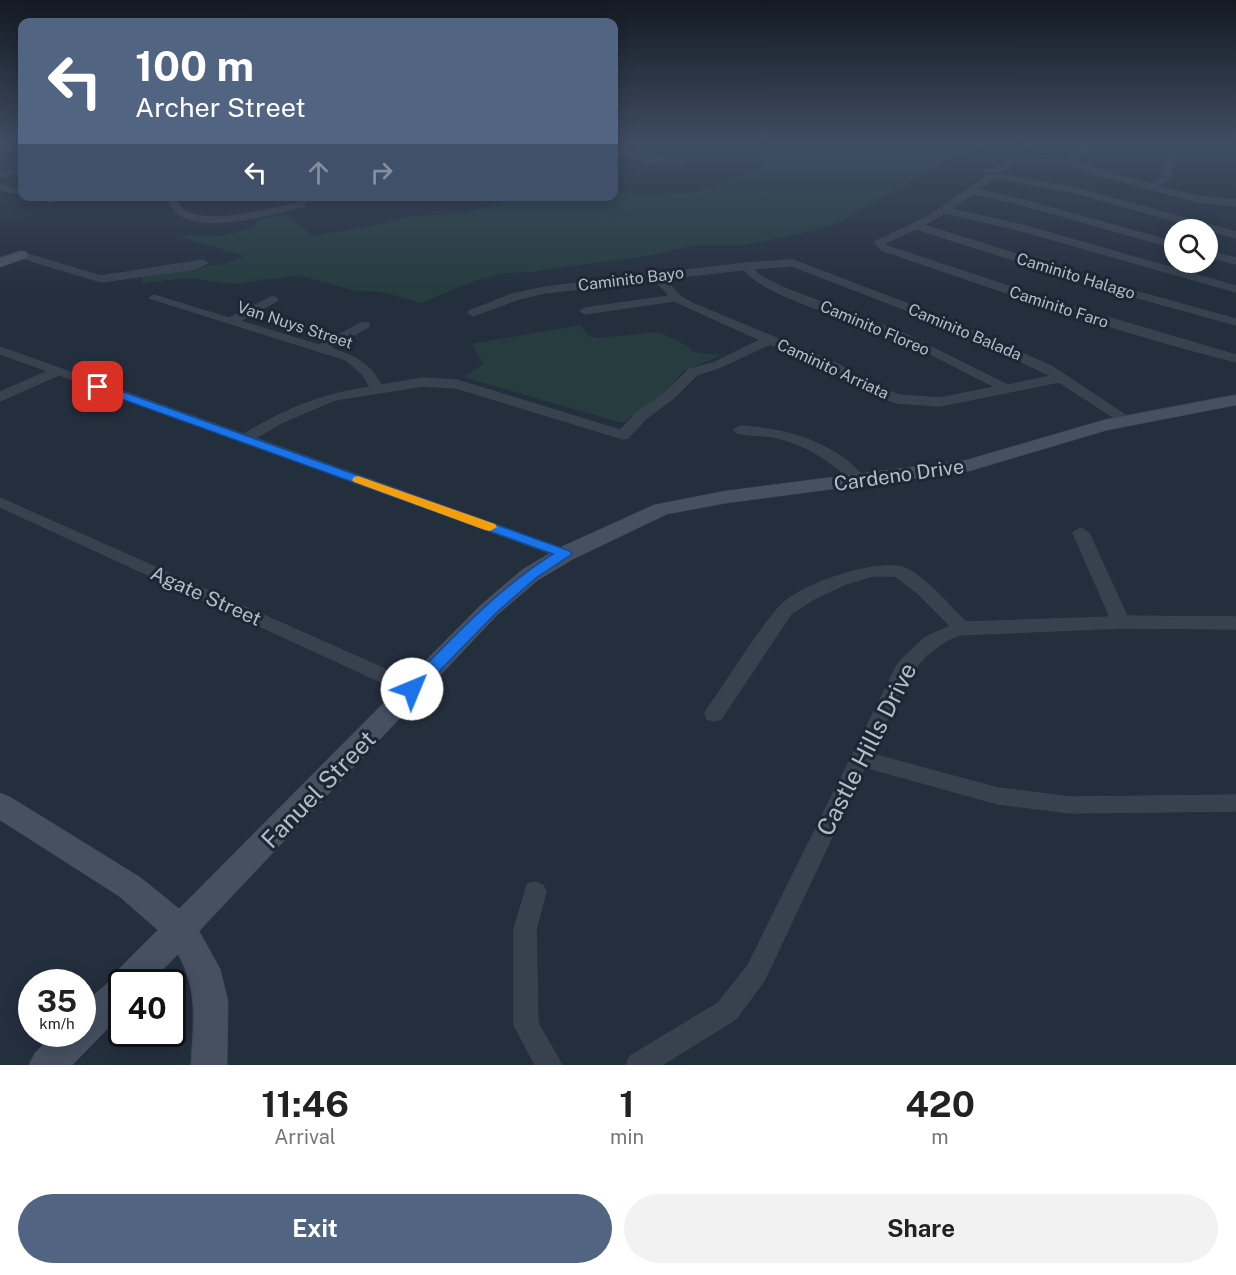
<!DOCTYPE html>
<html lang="en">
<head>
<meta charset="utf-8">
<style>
  :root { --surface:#fff; --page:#f2f2f2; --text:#222; --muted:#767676; --accent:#516482 }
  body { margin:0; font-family:"Public Sans",sans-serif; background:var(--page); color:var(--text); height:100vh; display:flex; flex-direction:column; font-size:22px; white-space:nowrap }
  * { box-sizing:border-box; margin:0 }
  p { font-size:20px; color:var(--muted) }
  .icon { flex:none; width:33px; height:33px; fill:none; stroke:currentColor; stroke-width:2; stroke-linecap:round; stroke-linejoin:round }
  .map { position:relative; height:1065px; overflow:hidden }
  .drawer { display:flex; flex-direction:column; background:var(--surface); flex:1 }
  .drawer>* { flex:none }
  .guide { position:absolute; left:18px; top:18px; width:600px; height:183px; border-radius:12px; box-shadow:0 3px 15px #0003; background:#516482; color:#fff; overflow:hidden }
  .buttons { position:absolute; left:1164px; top:219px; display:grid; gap:12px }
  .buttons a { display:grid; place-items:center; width:54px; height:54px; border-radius:50%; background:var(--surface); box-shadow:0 3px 15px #0003; font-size:30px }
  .speed { position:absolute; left:18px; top:969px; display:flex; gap:12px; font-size:30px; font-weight:700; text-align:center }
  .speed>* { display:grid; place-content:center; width:78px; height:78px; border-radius:50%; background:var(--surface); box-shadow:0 3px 15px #0003; line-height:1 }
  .speed small { font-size:15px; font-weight:400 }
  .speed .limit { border:3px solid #111; border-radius:9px; background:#fff; color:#111 }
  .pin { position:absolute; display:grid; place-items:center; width:51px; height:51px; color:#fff; margin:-26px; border-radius:12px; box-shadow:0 3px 9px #0006 }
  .me { position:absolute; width:66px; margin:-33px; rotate:45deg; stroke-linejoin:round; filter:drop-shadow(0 0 4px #0008) }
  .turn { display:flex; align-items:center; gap:21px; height:126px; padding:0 18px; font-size:27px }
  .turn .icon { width:78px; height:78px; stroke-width:2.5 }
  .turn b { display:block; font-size:42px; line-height:51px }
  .lanes { display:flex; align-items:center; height:57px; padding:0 18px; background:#0003; justify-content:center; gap:30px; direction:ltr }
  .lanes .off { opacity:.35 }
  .eta { display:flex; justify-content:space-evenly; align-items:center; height:102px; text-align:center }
  .eta b { font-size:36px; font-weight:700; line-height:42px }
  .primary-button { display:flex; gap:12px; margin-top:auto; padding:12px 18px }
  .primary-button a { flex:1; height:69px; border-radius:36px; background:var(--accent); color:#fff; font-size:24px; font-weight:700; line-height:69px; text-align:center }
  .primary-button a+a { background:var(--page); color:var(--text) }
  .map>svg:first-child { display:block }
</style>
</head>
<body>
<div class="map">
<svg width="1236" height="1065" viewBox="0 0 1236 1065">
  <rect width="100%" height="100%" fill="#242f3e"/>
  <!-- green -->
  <g fill="#263c3f">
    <polygon points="791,142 1041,142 1035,144 1034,151 1005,147 970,152 948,160 840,222 814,231 744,245 694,245 653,255 530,272 504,273 474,281 421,303 381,292 351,290 299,275 233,284 189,278 141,283 142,275 225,264 245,256 179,237 190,235 221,236 250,229 262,218 287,215 313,236 392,222 404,217 466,213 516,197 614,196 614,189 633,195 694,193 765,166 752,153"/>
    <polygon points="580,325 589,336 596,338 659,332 690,347 693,352 722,355 684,371 664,394 622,423 463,377 483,364 472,344"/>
  </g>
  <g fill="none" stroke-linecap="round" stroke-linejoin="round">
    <defs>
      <g id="street">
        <polygon points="1091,142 1099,142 1078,158 1080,163 1096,169 1150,184 1162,178 1171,146 1183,142 1192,142 1178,149 1170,179 1158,186 1197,196 1236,200 1236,206 1197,202 1090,173 1076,166 1016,162 1009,169 988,173 984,171 1003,165 1006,160 1015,158 1072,161 1071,155"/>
        <path d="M614,149L683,161L687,163C674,170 629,157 614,153Z"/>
        <polygon points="22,168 22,172 0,178 0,173"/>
        <path d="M1001,175L1072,187L1236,232V238L1071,192L1001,179L992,180L978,190L1024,200L1174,242V248L1019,204L973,194L951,209L1022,225L1236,286V292L1015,229L945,213L924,225L1117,286L1236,319V325L1109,290L916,229L885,243L887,246L1063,304L1236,355V362C1116,332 998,290 881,250L874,242L929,216L987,176Z"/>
        <polygon points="0,184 22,191 22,195 0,190"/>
        <polygon points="32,196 66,196 52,202"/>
        <path d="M165,196H174C177,203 182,210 190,213C217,224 269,209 297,203L298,201L294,196H303L307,201L303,207C271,214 214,231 184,217C175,213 169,204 165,196Z"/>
        <polygon points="1208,251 1236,258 1236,264 1208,257"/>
        <polygon points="21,252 101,276 203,260 208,263 195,269 101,282 18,257 18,253"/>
        <path d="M793,260L945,318L1053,367L1133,420L1127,424L1122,423L1059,382L940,406L897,403L870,393L828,369L770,344L721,367L697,375L674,398L647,418L628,438L623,439L456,388L423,386L335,400L281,423L256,438L570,551L573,554L565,559L59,375L0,401V392L48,371L0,354V347L244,434C287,408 321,395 370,387L362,374L346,360L149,298L154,295L229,318L273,296L278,299L277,301L240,321L319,345L361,323H369V327L330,348C354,356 369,362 381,385L423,378L457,380L620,430L637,412L666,392L689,369L713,363L760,340L674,301L585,314L580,311L585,308L669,296L655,280L545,293L519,299L473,316L468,313L469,311L512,294L545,287L746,263ZM792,266L937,322L1051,376L1008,385L903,333L782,287L759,275L754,269ZM744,270C766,298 859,321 895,337C929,352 962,371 995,387L940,398L899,395L878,387L836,363L692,303L680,296L665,279Z"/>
        <path d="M741,426C787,429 838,443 867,481L860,485L855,484C832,462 806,444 774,437C762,435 749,436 736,433L734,430Z"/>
        <polygon points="0,498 419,684 422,689 419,694 413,696 407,694 0,507"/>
        <path d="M1081,528L1089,533L1127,616L1236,617V629L1121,628L959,635C907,656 894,707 872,754L998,788L1071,797L1236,795V811L1071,813L998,804L865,767L764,981L736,1019L662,1065H626L630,1056L718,1003L748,965L898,663L924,638L950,626L916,592L895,576H873L846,584L814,599L791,614L721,719L714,721L707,719L705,714L707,709C731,676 752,639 778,608C797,585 876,558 905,568C925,576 950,607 966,622L1110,617L1073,533Z"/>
        <polygon points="535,882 543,885 546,892 536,929 538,1023 562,1065 535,1065 514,1025 514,929 527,885"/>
      </g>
      <g id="secondary">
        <polygon points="21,251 26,252 28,255 26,258 0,267 0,258"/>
        <path d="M1236,395V405L1107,430L969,471L726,503L667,514L573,559L538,580L497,615L199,931L220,969L228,1001L227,1065H191C193,1024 199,991 178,954L151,982H122V1014L72,1065H29L35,1053L54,1034H82V1005L115,977L117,971L158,930L119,896L0,820V793L10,797L141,878L179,909L481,605L522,570L557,549L654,505L726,491L967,460L1104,420Z"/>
      </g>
    </defs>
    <!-- street casing -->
    <use href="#street" stroke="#414a57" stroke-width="1"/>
    <!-- secondary casing -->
    <use href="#secondary" stroke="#414a57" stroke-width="1"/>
    <!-- street -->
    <use href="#street" fill="#38414e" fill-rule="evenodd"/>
    <!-- secondary -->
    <use href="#secondary" fill="#465061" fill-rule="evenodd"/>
  </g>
  <!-- sky -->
  <linearGradient id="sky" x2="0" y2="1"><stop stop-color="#141a22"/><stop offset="0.49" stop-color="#3f4d63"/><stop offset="1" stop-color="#3f4d63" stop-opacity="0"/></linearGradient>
  <rect width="1236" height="291" fill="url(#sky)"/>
  <!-- route -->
  <path fill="#1a73e8" stroke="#114b97" stroke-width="1.5" d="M98,383L570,551L572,554L536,578L495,614L418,693H407L404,689L407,684C453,638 497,589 553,554L94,389V384Z"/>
  <!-- slow -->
  <polygon fill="#f59e0b" points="358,476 495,524 497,527 490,531 485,530 354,482 352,480 354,477"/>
  <g text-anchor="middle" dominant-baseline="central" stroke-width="6" stroke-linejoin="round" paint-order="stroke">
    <!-- far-street labels -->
    <g font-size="16" fill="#b4bcc9" stroke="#1d2633">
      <text transform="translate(1076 276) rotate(17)">Caminito Halago</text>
      <text transform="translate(631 279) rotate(-7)">Caminito Bayo</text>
      <text transform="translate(1059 307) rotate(18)">Caminito Faro</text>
      <text transform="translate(295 325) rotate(18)">Van Nuys Street</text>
      <text transform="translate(875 328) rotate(23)">Caminito Floreo</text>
      <text transform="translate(965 332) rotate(23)">Caminito Balada</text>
      <text transform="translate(833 369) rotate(25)">Caminito Arriata</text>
    </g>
    <!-- street labels -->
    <g font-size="20" fill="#b4bcc9" stroke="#1d2633">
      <text transform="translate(899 475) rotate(-8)">Cardeno Drive</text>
      <text transform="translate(206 596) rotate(24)">Agate Street</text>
    </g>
    <!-- near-street labels -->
    <g font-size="24" fill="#b4bcc9" stroke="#1d2633">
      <text transform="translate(866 749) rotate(-63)">Castle Hills Drive</text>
      <text transform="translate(318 789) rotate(-46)">Fanuel Street</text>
    </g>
  </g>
</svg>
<div class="buttons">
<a><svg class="icon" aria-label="search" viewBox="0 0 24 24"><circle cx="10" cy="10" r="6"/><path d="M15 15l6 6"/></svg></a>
</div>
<div class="speed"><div>35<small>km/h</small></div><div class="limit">40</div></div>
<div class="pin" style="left:98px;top:387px;background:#d93025"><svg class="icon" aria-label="arrive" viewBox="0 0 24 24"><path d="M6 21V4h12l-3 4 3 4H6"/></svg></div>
<svg class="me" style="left:412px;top:689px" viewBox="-20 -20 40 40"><circle r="19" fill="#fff"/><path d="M0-13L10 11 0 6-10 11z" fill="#1a73e8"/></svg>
<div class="guide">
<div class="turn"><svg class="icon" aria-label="left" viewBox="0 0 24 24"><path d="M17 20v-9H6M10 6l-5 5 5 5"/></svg><div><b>100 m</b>Archer Street</div></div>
<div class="lanes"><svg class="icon" aria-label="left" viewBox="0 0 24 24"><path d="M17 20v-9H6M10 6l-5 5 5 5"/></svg><svg class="icon off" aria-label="ahead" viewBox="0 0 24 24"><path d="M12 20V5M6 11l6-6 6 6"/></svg><svg class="icon off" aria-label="right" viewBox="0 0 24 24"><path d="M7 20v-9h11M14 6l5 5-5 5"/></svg></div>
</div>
</div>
<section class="drawer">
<div class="eta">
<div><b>11:46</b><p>Arrival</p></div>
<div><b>1</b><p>min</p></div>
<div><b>420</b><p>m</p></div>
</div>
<div class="primary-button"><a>Exit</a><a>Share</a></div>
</section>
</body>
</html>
